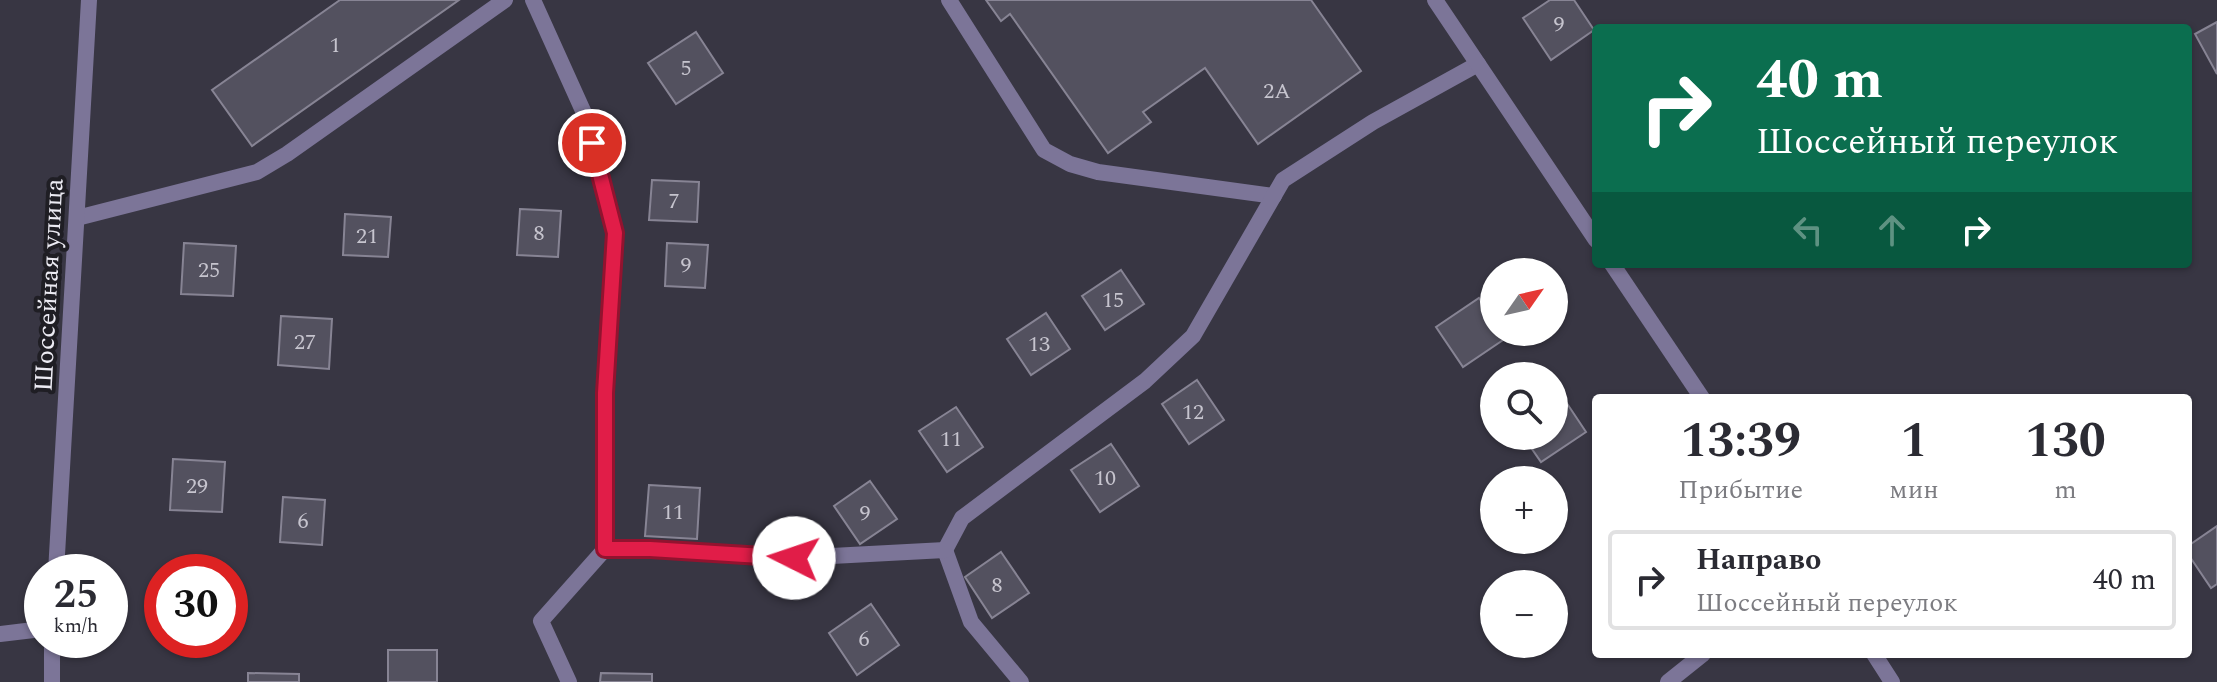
<!DOCTYPE html>
<html lang="ru">
<head>
<meta charset="utf-8">
<style>
  :root { --surface:#fff; --page:#f7f7f7; --text:#2b2b33; --muted:#7c7c81; --line:#e1e1e2 }
  body { margin:0; font-family:Spectral,serif; background:var(--page); color:var(--text); height:100vh; display:flex; flex-direction:column; font-size:30px; white-space:nowrap }
  * { box-sizing:border-box; margin:0 }
  p { font-size:26px; color:var(--muted) }
  .icon { flex:none; width:44px; height:44px; fill:none; stroke:currentColor; stroke-width:2; stroke-linecap:round; stroke-linejoin:round }
  .map { position:relative; flex:1; overflow:hidden }
  .sheet { position:absolute; left:1592px; top:394px; width:600px; height:264px; display:flex; flex-direction:column; background:var(--surface); border-radius:8px; box-shadow:0 2px 6px #0004 }
  .sheet>* { flex:none }
  .banner { position:absolute; left:1592px; top:24px; width:600px; height:244px; border-radius:8px; box-shadow:0 2px 6px #0004; background:#0b6e4f; color:#fff; overflow:hidden }
  .needle { width:52px; rotate:56deg }
  .buttons { position:absolute; left:1480px; top:258px; display:grid; gap:16px }
  .buttons a { display:grid; place-items:center; width:88px; height:88px; border-radius:50%; background:var(--surface); box-shadow:0 2px 6px #0004; font-size:40px }
  .speed { position:absolute; left:24px; top:554px; display:flex; gap:16px; font-size:40px; font-weight:700; text-align:center }
  .speed>* { display:grid; place-content:center; width:104px; height:104px; border-radius:50%; background:var(--surface); box-shadow:0 2px 6px #0004; line-height:1 }
  .speed small { font-size:20px; font-weight:400 }
  .speed .limit { border:12px solid #d22; background:#fff; color:#111 }
  .pin { position:absolute; display:grid; place-items:center; width:68px; height:68px; color:#fff; margin:-34px; border:4px solid #fff; border-radius:50%; box-shadow:0 2px 8px #0007 }
  .me { position:absolute; width:88px; margin:-44px; rotate:274deg; stroke-linejoin:round; filter:drop-shadow(0 0 6px #0008) }
  .turn { display:flex; align-items:center; gap:28px; height:168px; padding:0 32px; font-size:36px }
  .turn .icon { width:104px; height:104px; stroke-width:2.5 }
  .turn b { display:block; font-size:56px; line-height:68px }
  .lanes { display:flex; align-items:center; height:76px; padding:0 32px; background:#0003; justify-content:center; gap:40px; direction:ltr }
  .lanes .off { opacity:.35 }
  .eta { display:flex; justify-content:space-evenly; align-items:center; height:136px; text-align:center }
  .eta b { font-size:48px; font-weight:700; line-height:56px }
  ul { padding:0; list-style:none }
  li { display:flex; align-items:center; gap:24px; height:100px; margin:0 16px 12px; padding:0 16px; border:4px solid var(--line); border-radius:8px }
  li div { flex:1 }
  li b { display:block; font-size:30px }
  li em { font-style:normal }
  .map>svg:first-child { display:block }
</style>
</head>
<body>
<div class="map">
<svg width="2217" height="682" viewBox="0 0 2217 682">
  <rect width="100%" height="100%" fill="#383643"/>
  <!-- building -->
  <g fill="#53515f" stroke="#878494" stroke-width="2">
    <polygon points="340,0 459,0 252,146 212,90"/>
    <polygon points="986,0 1311,0 1361,71 1258,144 1205,68 1143,112 1151,122 1108,153 1010,14 1001,21"/>
    <polygon points="1550,0 1574,0 1594,30 1551,60 1523,18"/>
    <polygon points="2217,22 2217,74 2195,34"/>
    <polygon points="696,32 723,73 676,104 648,63"/>
    <polygon points="652,180 699,182 697,222 649,220"/>
    <polygon points="520,209 561,211 558,257 517,255"/>
    <polygon points="345,214 391,217 388,257 343,255"/>
    <polygon points="184,243 236,246 233,296 181,294"/>
    <polygon points="667,243 708,245 705,288 665,286"/>
    <polygon points="1121,270 1144,304 1105,330 1082,296"/>
    <polygon points="1479,298 1494,320 1494,332 1502,332 1506,338 1463,367 1436,327"/>
    <polygon points="1046,313 1070,349 1031,375 1007,339"/>
    <polygon points="281,316 332,319 329,369 278,365"/>
    <polygon points="1197,380 1224,420 1189,444 1162,404"/>
    <polygon points="1560,393 1586,432 1541,462 1523,436 1554,436 1554,397"/>
    <polygon points="956,407 983,447 947,472 919,431"/>
    <polygon points="1111,444 1139,486 1100,512 1071,470"/>
    <polygon points="173,459 225,462 222,512 170,510"/>
    <polygon points="870,481 897,519 860,544 834,506"/>
    <polygon points="649,485 700,488 697,539 645,536"/>
    <polygon points="283,497 325,500 322,545 280,542"/>
    <polygon points="2217,526 2217,584 2211,588 2188,554 2188,546"/>
    <polygon points="1001,552 1029,593 992,618 965,577"/>
    <polygon points="871,604 899,645 857,675 829,633"/>
    <rect x="388" y="650" width="49" height="32"/>
    <polygon points="248,673 299,674 299,682 248,682"/>
    <polygon points="601,673 652,674 652,682 600,682"/>
  </g>
  <g fill="none" stroke-linecap="round" stroke-linejoin="round">
    <!-- service -->
    <polyline stroke="#7c7598" stroke-width="16" points="77,218 257,172 287,154 505,0"/>
    <!-- minor -->
    <g stroke="#7c7598" stroke-width="16">
      <polyline points="533,0 584,113 615,233 605,393 605,549"/>
      <polyline points="949,0 1044,150 1070,164 1098,172 1274,196"/>
      <polyline points="945,550 971,622 1021,682"/>
      <polyline points="56,572 89,0"/>
      <polyline points="0,634 42,629"/>
      <polyline points="52,682 52,640"/>
      <polyline points="569,682 541,621 605,549 650,549 794,558 945,550 962,518 1145,381 1193,336 1283,180 1373,122 1478,64"/>
      <polyline points="1668,682 1703,654"/>
    </g>
    <!-- tertiary -->
    <g stroke="#7c7598" stroke-width="16">
      <polyline points="1435,0 1596,240"/>
      <polyline points="1612,264 1702,398"/>
      <polyline points="1874,654 1892,682"/>
    </g>
  </g>
  <g fill="none" stroke-linecap="round" stroke-linejoin="round">
    <defs>
      <polyline id="route" points="592,143 615,233 605,393 605,549 650,549 794,558"/>
    </defs>
    <!-- route casing -->
    <use href="#route" stroke="#92132f" stroke-width="20"/>
    <!-- route -->
    <use href="#route" stroke="#e11d48" stroke-width="14"/>
  </g>
  <g text-anchor="middle" dominant-baseline="central" stroke-width="8" stroke-linejoin="round" paint-order="stroke">
    <!-- number labels -->
    <g font-size="22" fill="#c6c4ce">
      <text x="1559" y="24">9</text>
      <text x="335" y="45">1</text>
      <text x="686" y="68">5</text>
      <text x="1277" y="91">2А</text>
      <text x="674" y="201">7</text>
      <text x="539" y="233">8</text>
      <text x="367" y="236">21</text>
      <text x="686" y="265">9</text>
      <text x="209" y="270">25</text>
      <text x="1113" y="300">15</text>
      <text x="305" y="342">27</text>
      <text x="1039" y="344">13</text>
      <text x="1193" y="412">12</text>
      <text x="951" y="439">11</text>
      <text x="1105" y="478">10</text>
      <text x="197" y="486">29</text>
      <text x="673" y="512">11</text>
      <text x="865" y="513">9</text>
      <text x="303" y="521">6</text>
      <text x="997" y="585">8</text>
      <text x="864" y="639">6</text>
    </g>
    <!-- street labels -->
    <g font-size="26" fill="#ecebf3" stroke="#1f1e24">
      <text transform="translate(49 285) rotate(-87)">Шоссейная улица</text>
    </g>
  </g>
</svg>
<div class="buttons">
<a><svg class="needle" viewBox="-14 -14 28 28"><path d="M0-13l5 13h-10z" fill="#e53935"/><path d="M0 13l5-13h-10z" fill="#7c7c81"/></svg></a>
<a><svg class="icon" aria-label="search" viewBox="0 0 24 24"><circle cx="10" cy="10" r="6"/><path d="M15 15l6 6"/></svg></a>
<a>+</a>
<a>−</a>
</div>
<div class="speed"><div>25<small>km/h</small></div><div class="limit">30</div></div>
<div class="pin" style="left:592px;top:143px;background:#d93025"><svg class="icon" aria-label="arrive" viewBox="0 0 24 24"><path d="M6 21V4h12l-3 4 3 4H6"/></svg></div>
<svg class="me" style="left:794px;top:558px" viewBox="-20 -20 40 40"><circle r="19" fill="#fff"/><path d="M0-13L10 11 0 6-10 11z" fill="#e11d48"/></svg>
<div class="banner">
<div class="turn"><svg class="icon" aria-label="right" viewBox="0 0 24 24"><path d="M7 20v-9h11M14 6l5 5-5 5"/></svg><div><b>40 m</b>Шоссейный переулок</div></div>
<div class="lanes"><svg class="icon off" aria-label="left" viewBox="0 0 24 24"><path d="M17 20v-9H6M10 6l-5 5 5 5"/></svg><svg class="icon off" aria-label="ahead" viewBox="0 0 24 24"><path d="M12 20V5M6 11l6-6 6 6"/></svg><svg class="icon" aria-label="right" viewBox="0 0 24 24"><path d="M7 20v-9h11M14 6l5 5-5 5"/></svg></div>
</div>
<section class="sheet">
<div class="eta">
<div><b>13:39</b><p>Прибытие</p></div>
<div><b>1</b><p>мин</p></div>
<div><b>130</b><p>m</p></div>
</div>
<ul>
<li><svg class="icon" aria-label="right" viewBox="0 0 24 24"><path d="M7 20v-9h11M14 6l5 5-5 5"/></svg><div><b>Направо</b><p>Шоссейный переулок</p></div><em>40 m</em></li>
</ul>
</section>
</div>
</body>
</html>
